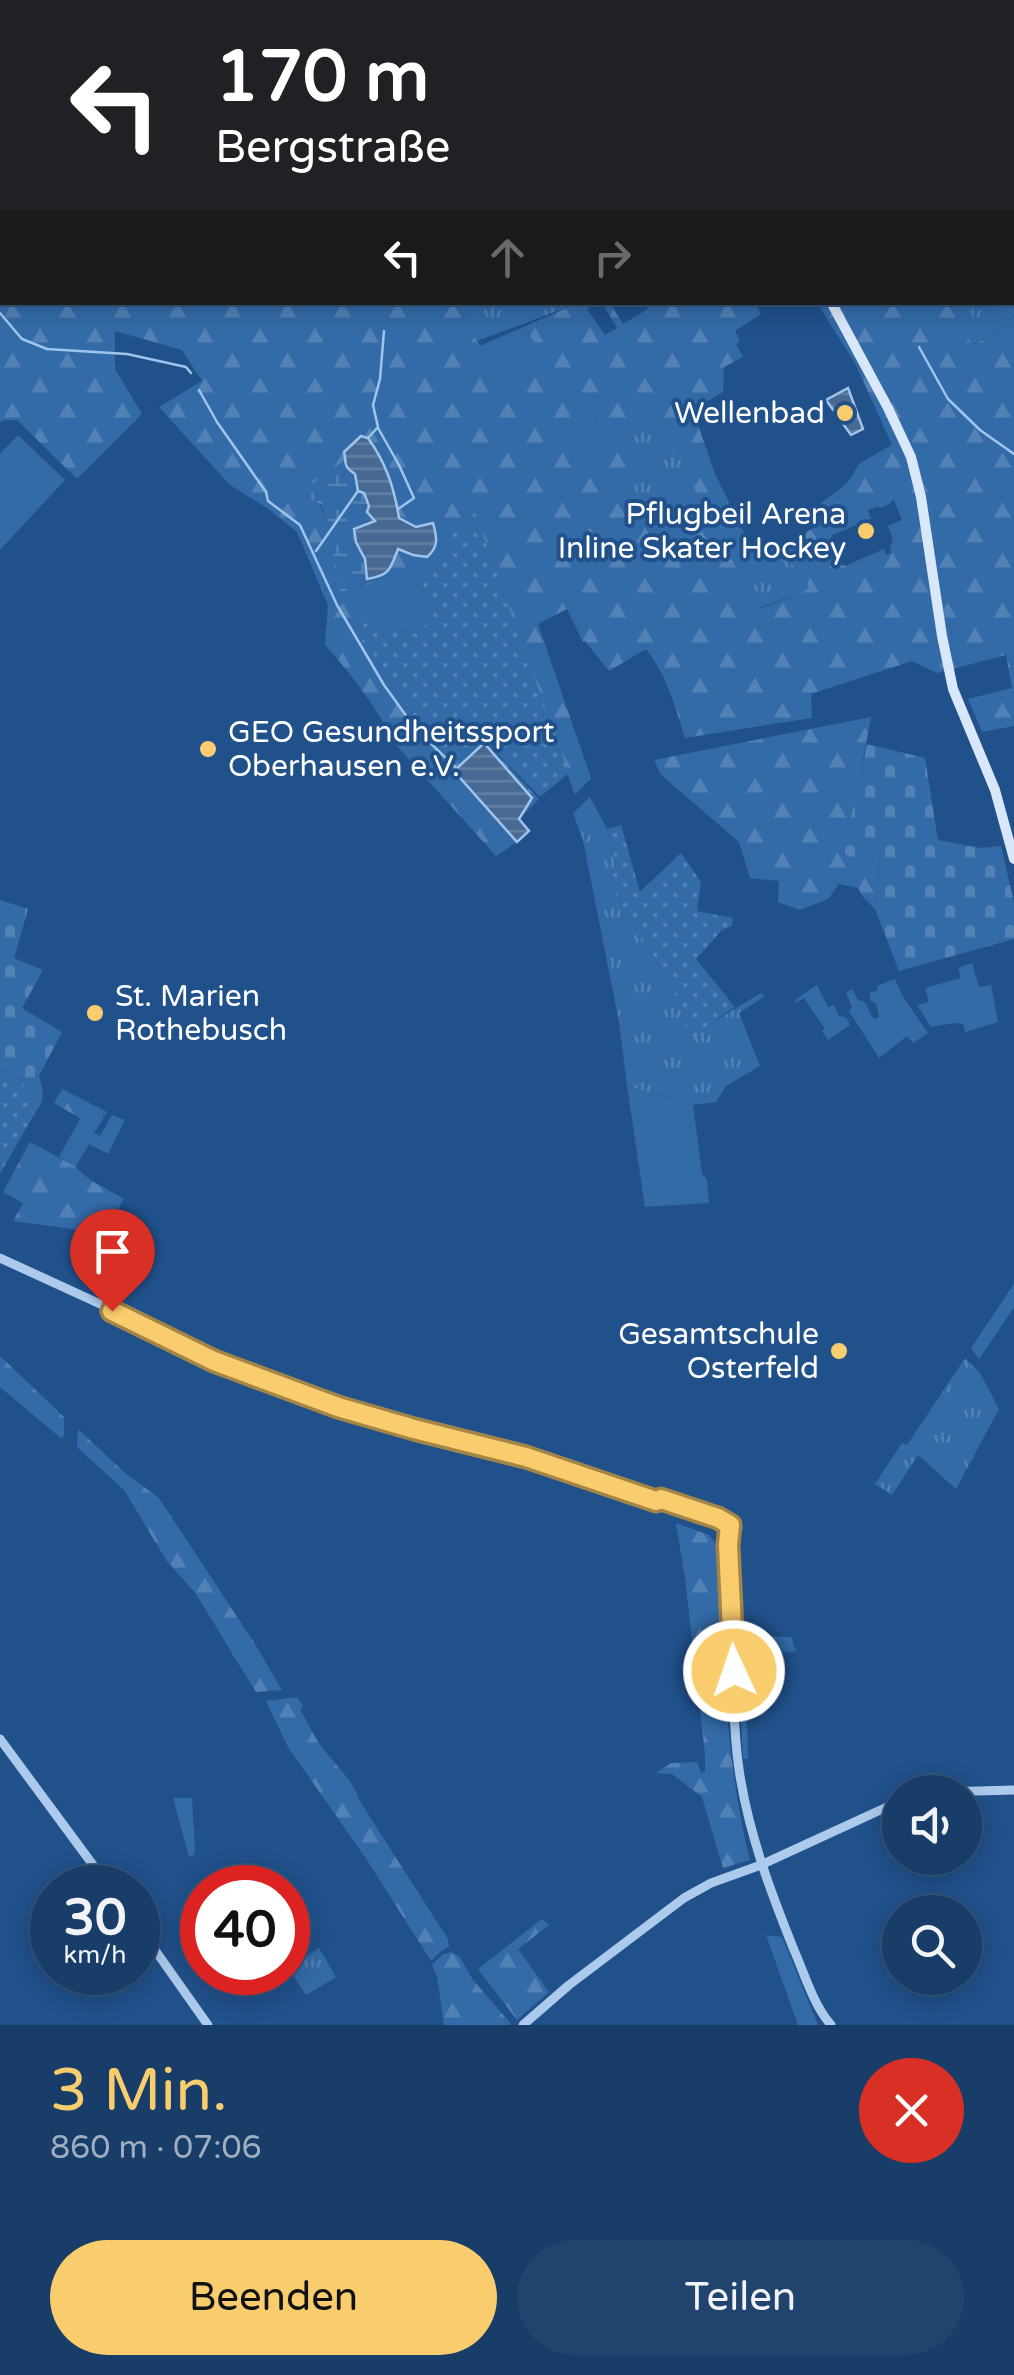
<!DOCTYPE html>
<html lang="de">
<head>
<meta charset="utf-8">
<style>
  :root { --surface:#183d68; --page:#21446e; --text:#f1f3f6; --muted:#9faec0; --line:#36567c; --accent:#f9cd6d }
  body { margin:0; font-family:"Varela Round",sans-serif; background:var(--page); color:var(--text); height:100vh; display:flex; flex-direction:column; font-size:38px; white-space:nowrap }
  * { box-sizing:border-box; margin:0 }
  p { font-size:32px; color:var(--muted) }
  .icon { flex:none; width:55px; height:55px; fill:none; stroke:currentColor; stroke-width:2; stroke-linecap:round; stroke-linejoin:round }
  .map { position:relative; height:2025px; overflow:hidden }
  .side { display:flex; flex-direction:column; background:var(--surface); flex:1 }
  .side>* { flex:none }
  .hud { position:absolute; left:0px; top:0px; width:1015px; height:305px; box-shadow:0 5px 25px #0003,0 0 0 2px var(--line); background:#202124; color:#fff; overflow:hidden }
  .tools { position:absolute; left:882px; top:1775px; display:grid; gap:20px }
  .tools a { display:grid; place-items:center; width:100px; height:100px; border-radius:50%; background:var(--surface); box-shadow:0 5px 25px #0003,0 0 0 2px var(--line); font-size:50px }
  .speed { position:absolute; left:30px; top:1865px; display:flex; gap:20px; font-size:50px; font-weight:700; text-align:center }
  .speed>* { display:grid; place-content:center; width:130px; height:130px; border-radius:50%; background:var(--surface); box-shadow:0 5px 25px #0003,0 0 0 2px var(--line); line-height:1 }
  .speed small { font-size:25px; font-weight:400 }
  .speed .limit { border:15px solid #d22; background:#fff; color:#111 }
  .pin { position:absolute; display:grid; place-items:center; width:85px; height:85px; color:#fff; margin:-102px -42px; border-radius:50% 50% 50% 0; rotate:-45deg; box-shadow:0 0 10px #0007 }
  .pin .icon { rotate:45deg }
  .me { position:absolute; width:110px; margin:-55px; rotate:357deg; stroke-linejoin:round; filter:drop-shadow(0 0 8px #0008) }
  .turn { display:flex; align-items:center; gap:35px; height:210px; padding:0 50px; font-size:45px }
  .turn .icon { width:130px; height:130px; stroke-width:2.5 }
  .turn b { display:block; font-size:70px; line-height:85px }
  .lanes { display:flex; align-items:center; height:95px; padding:0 50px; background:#0003; justify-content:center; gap:50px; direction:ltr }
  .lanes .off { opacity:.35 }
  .round { display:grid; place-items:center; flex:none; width:105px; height:105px; border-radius:52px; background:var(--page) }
  .headline { display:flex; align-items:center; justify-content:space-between; height:170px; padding:0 50px }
  h1 { font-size:60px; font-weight:600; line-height:75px; color:var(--accent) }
  .action { display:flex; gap:20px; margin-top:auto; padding:20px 50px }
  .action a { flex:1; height:115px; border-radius:60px; background:var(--accent); color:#111; font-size:40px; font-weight:600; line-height:115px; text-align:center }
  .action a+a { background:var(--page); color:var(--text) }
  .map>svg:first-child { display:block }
</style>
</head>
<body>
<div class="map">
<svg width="1014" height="2025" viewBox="0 0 1014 2025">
  <defs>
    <pattern id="forest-firs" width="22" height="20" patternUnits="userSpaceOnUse" patternTransform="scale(2.5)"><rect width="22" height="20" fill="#336ba8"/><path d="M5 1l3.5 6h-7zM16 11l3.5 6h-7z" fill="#5281b5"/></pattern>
    <pattern id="wetland-marsh" width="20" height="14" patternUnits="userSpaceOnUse" patternTransform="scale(2.5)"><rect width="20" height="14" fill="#336ba8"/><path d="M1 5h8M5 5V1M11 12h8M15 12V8" fill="none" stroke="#5281b5"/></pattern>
    <pattern id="cemetery-stones" width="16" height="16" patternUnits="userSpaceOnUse" patternTransform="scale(2.5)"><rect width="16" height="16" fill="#336ba8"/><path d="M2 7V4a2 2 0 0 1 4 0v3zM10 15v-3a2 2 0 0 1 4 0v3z" fill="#5281b5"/></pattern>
    <pattern id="park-tufts" width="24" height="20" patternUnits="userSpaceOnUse" patternTransform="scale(2.5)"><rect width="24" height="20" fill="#336ba8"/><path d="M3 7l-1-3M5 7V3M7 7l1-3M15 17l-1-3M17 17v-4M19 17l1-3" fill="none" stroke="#5281b5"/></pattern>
    <pattern id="garden-dots" width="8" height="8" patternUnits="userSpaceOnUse" patternTransform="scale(2.5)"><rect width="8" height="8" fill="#336ba8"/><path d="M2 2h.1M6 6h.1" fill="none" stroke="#5281b5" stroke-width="1.8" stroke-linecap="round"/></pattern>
    <pattern id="water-rules" width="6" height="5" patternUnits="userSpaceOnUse" patternTransform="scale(2.5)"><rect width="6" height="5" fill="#476993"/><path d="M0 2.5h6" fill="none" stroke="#6380a3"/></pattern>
  </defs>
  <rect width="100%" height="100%" fill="#20518b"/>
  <!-- grass -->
  <g fill="#336ba8">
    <polygon points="0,0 238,0 239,2 2,2 2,131 0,133"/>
    <polygon points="947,303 1011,303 1007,306 1012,325 971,345"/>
    <polygon points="525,328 549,366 532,373 511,336"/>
    <polygon points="508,337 527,376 500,389 481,350"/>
    <path d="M603,394L609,404L594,415L605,442L594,452L583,449L568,418C574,411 596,395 603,394Z"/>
    <polygon points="18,435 65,480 0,550 0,454"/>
    <polygon points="769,544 773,551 795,544 810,568 807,590 764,606 752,613 738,589 738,563"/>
    <polygon points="418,568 432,619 417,633 371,625 356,591 376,579"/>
    <polygon points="972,963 979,987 991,985 998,1022 965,1032 963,1024 954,1023 931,1027 917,1005 929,1002 925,988 961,978 958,968"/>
    <path d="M895,979L902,995L928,1033L913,1043L907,1036L879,1058L849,1011L852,1007L846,993L852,989L858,1000C871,1001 866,1015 876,1019L879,1016L876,1004L870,1000V993L878,990L877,986Z"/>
    <polygon points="817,985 828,1007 834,1005 839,1016 846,1017 850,1025 828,1040 822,1031 825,1029 804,998 796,1003 795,1000"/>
    <polygon points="627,1086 693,1105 702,1173 707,1180 709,1203 645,1207"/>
    <polygon points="105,1111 107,1112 94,1133 100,1136 112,1115 125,1120 108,1154 89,1144 76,1166 59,1157 81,1117 90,1124 104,1115"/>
    <polygon points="173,1798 192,1798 195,1850 194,1855 189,1857"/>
    <polygon points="766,1935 782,1937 818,2025 798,2025"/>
  </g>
  <!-- forest -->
  <g fill="url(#forest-firs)" fill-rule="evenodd">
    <path d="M2,131V302L456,303L480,346L578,303H598L587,309L605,335L617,328L602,303H610L623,324L648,309L645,303H652L655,307L662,302L755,303L761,314L735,331L740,341L736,344L743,357L724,367L723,392L706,402L698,425L715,474L753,551L770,542L774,549L814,528L806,515L847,483L860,463L892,445L855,363L817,303H947L972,345L1012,325L1007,306L1014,301V726L982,732L968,699L1012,688L1006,655L937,673L912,661L811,694L812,718L685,738C675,706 667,676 646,649L609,671L585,641L583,642L567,609L538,624L591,778L575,795L474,510L463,514L468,528L458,551L419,571L417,569L377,579L357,590L371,625L353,622L421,728L455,764L483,739L539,799L519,819L455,771L517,842L496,856L396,745C377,708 353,676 325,645L328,605L297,532L270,510L230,485L159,407L202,381L182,350L115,331V369L142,414L77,479L17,420H3L0,423V133ZM525,328L548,365L532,373L511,336ZM508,337L526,376L500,388L482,351ZM603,394L609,404L594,415L605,442L594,452L583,449L569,418C574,411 595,395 603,394ZM361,436L368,438C385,464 394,487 399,518L416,527L413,555L398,549C385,583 372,580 341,592L330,530L320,505L300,493L344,461V452ZM892,500H894L902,520L888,526L893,539L890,547L892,553L886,555L884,549L845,566L837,563L829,543L832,535L871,519L868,510L878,506L880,508L891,503ZM769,545L773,552L795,545L810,568L807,590L752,612L738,589V563Z"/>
    <polygon points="871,717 855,803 843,854 855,858 879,850 875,909 863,897 858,888 839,884 828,899 800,910 778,902 779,881 750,878 739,842 661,775 654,760"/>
    <polygon points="62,1089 105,1111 98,1125 90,1124 54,1103"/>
    <path d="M30,1142L75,1166C87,1181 108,1189 124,1199L102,1233L13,1221L23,1203L3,1192Z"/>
    <polygon points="0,1356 64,1417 64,1435 62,1439 0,1387"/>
    <polygon points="78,1429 125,1473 159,1498 255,1644 282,1690 256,1692 196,1594 166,1560 124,1490 77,1447"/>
    <path d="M676,1523L709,1535L717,1545C724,1650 724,1758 750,1860L723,1868L702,1797L672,1774L656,1773L671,1763L697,1762L701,1773L705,1772V1754L685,1578Z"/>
    <polygon points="739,1636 791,1637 796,1651 747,1656 753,1687 746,1687 748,1759 743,1759 737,1647"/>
    <path d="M297,1697L303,1706L300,1710C308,1721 312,1734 321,1746C334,1764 353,1779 359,1800L448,1939L449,1947L441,1951L431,1961L369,1863L288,1747L266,1701Z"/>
    <polygon points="542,1919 549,1925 518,1949 549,1992 517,2020 478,1969"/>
    <polygon points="451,1952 460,1957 473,1980 511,2024 509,2025 444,2025 437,1976 432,1965 443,1954"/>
  </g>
  <!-- wetland -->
  <polygon fill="url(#wetland-marsh)" points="344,461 345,465 355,474 358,491 363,493 375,522 354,529 356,543 365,559 368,579 382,576 340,593 330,530 321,505 299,493"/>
  <!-- cemetery -->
  <g fill="url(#cemetery-stones)">
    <polygon points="867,744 925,758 938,840 981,848 1001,846 1014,902 1014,939 899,971 875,909 879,851 855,858 843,854"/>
    <path d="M0,900L28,909L14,958L43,970L22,1008L62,1032L39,1076C43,1090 46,1099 36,1111L32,1104L24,1101V1081L0,1069Z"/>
  </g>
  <!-- park -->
  <g fill="url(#park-tufts)">
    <polygon points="295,0 1014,0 1014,157 1012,2 296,2"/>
    <polygon points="981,302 995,303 1003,305 1002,322 993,328 984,331 976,324 970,311"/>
    <polygon points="456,303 579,303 477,341"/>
    <path d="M657,395L662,402L654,409L671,438L664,448C692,469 699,466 696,503L681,514L684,519L674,525L671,519L667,521L642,511L630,488L641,467L617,423L636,412L639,401Z"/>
    <path d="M767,557C779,557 792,559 796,571C788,598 760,599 741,582C738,565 754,560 767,557Z"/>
    <polygon points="590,797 607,829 618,870 621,911 647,944 679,1001 690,1040 713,1022 761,993 765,996 739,1013 760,1066 726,1086 716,1102 693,1105 627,1086 619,1022 583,840 573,813"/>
    <polygon points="1014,1284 1014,1307 979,1359 971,1348"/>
    <polygon points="965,1358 980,1373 999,1409 956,1489 918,1455 892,1495 875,1484 902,1443 907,1445"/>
    <polygon points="319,1948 336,1977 306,1995 288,1967"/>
  </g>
  <!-- garden -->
  <g fill="url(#garden-dots)">
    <polygon points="474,510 569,773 540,797 483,739 455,764 421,728 352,621 417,633 432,619 419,571 458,551 452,532 468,528 463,513"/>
    <polygon points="621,825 640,892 681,853 701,882 697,911 733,918 732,926 722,930 696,959 735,1007 713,1022 690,1041 679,1001 647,944 621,911 610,874 618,870 607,829"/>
    <polygon points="0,1069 24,1081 24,1100 32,1104 36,1111 0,1174"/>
  </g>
  <!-- water -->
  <g fill="url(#water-rules)" stroke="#a0c5ed" stroke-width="2.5">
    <polygon points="848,388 863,429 851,435 826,400"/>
    <path d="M361,436L368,438C386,463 394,487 399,518L416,527L433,523C437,537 439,547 427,557L413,555L398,549C390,570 390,575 367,579L365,559L356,542L354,529L375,521L367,512L369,506L364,493L358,491L355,474C342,465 347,464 344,452Z"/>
    <polygon points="484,743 532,798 519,819 529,831 517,842 454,771"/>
  </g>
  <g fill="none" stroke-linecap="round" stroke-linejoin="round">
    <!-- stream -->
    <g stroke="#a0c5ed" stroke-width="2.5">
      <polyline points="306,0 307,2"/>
      <polyline points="309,2 312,0"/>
      <polyline points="359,2 361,0"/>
      <polyline points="470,2 471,0"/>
      <polyline points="410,302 410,304"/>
      <polyline points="0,313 22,339 47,349 127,354 186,367 191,373"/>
      <polyline points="919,347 948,399 980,430 1014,454"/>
      <polyline points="199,390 217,422 266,492 268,501 300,525 337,605 384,685 415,728 456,768"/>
      <polyline points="378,428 399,465 414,498 398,509"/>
      <polyline points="368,438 378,427 373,405 380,379 384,331"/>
      <polyline points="316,551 358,491"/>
    </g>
    <!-- tertiary -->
    <g stroke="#accaeb" stroke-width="9">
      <polyline points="0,1258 122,1314 214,1361 329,1404 414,1429 526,1457 657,1501 661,1499 718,1518 722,1523 738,1528"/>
      <polyline points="658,1503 690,1515"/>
      <path d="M729,1525C723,1557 730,1592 731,1624C734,1674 732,1726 740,1776C750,1837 771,1893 794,1950C805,1975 813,2004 831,2025"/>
      <polyline points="0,1739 110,1888"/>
      <polyline points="941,1792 1014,1790"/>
      <polyline points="138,1926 208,2025"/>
      <polyline points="523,2025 569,1985 684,1898 711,1883 761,1865 900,1801"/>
    </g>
    <!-- secondary -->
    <g stroke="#d8e7f9" stroke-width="10">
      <polyline points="666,0 668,2"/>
      <polyline points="831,302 888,408 911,457 921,497 942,636 953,689 995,790 1014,859"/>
    </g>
  </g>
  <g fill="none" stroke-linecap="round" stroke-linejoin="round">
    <defs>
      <polyline id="route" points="112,1311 214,1361 338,1407 414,1429 526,1457 656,1501 661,1499 718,1518 730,1525 728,1545 734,1671"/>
    </defs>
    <!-- route casing -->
    <use href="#route" stroke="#a28547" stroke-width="25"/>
    <!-- route -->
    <use href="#route" stroke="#f9cd6d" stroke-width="18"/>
  </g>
  <!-- markers -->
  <g fill="#f9cd6d" stroke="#20518b" stroke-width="4">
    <circle cx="845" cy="413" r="10"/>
    <circle cx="866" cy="531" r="10"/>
    <circle cx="208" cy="749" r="10"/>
    <circle cx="95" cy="1013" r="10"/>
    <circle cx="839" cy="1351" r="10"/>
  </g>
  <g text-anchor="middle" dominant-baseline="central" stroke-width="8" stroke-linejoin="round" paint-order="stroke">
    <!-- poi labels -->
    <g font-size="30" fill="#fff" stroke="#20518b" text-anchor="end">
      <text x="825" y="413">Wellenbad</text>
      <text x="846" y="514">Pflugbeil Arena<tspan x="846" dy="34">Inline Skater Hockey</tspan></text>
      <text x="228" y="732" text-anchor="start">GEO Gesundheitssport<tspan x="228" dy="34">Oberhausen e.V.</tspan></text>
      <text x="115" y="996" text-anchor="start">St. Marien<tspan x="115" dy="34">Rothebusch</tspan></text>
      <text x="819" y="1334">Gesamtschule<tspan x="819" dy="34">Osterfeld</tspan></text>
    </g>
  </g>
</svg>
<div class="tools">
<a><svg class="icon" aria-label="sound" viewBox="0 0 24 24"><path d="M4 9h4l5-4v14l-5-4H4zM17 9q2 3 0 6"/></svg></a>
<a><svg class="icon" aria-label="search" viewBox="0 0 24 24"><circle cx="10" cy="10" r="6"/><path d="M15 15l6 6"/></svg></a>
</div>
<div class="speed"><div>30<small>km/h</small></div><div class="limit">40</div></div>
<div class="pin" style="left:112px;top:1311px;background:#d93025"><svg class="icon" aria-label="arrive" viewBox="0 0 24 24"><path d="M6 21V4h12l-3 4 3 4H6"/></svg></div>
<svg class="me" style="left:734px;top:1671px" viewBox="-20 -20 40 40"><circle r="17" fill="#f9cd6d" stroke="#fff" stroke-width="3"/><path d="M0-11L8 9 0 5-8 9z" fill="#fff"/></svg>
<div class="hud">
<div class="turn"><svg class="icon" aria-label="left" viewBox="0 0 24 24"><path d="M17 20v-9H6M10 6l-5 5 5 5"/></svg><div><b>170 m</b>Bergstraße</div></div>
<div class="lanes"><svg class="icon" aria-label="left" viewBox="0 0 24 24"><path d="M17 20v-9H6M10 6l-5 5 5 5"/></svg><svg class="icon off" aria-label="ahead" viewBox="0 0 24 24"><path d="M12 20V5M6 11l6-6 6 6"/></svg><svg class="icon off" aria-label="right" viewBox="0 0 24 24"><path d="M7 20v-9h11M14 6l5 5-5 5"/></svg></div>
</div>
</div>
<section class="side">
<div class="headline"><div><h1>3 Min.</h1><p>860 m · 07:06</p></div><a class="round" style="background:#d93025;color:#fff"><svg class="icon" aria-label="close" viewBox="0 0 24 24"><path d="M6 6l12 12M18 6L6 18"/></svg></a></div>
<div class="action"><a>Beenden</a><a>Teilen</a></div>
</section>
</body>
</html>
